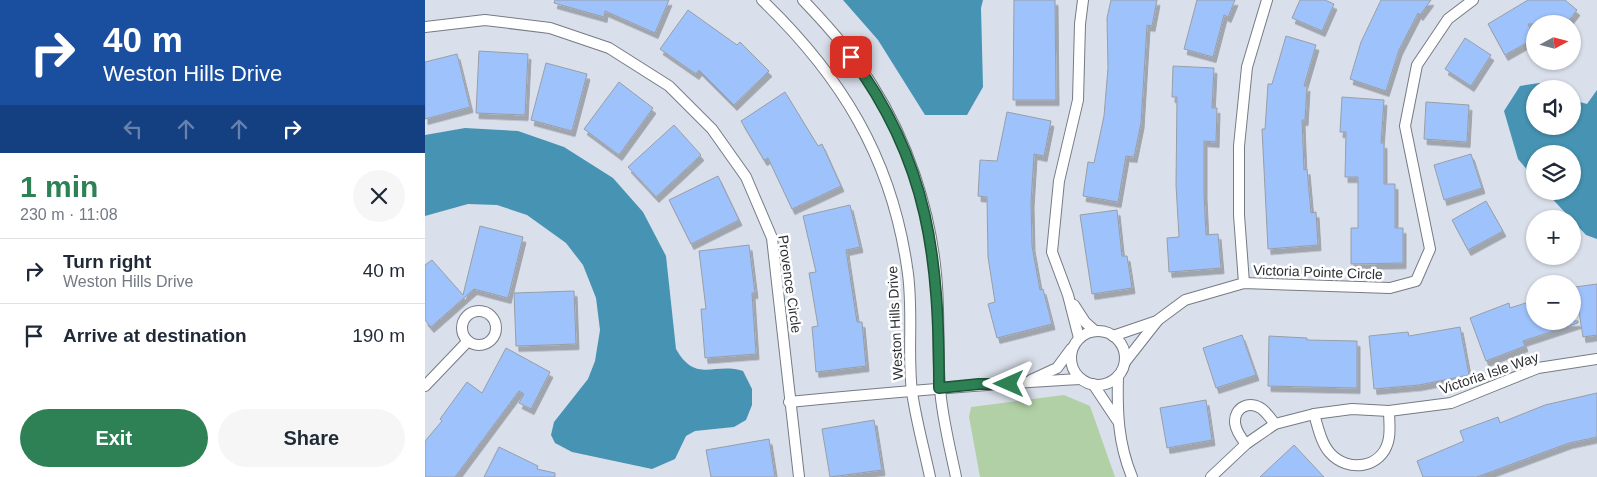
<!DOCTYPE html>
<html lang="en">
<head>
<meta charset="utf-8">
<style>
  :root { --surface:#fff; --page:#f6f6f7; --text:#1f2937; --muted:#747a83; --line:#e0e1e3; --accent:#2d8154 }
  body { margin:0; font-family:Helvetica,sans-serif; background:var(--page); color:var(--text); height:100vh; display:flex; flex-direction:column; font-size:19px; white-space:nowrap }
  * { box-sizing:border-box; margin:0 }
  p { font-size:16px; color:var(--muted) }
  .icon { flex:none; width:28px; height:28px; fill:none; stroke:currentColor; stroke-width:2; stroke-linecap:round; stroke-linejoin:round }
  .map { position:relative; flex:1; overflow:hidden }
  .drawer { display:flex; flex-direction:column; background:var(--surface); width:425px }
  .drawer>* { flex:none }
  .hud { background:#1a4fa0; color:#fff; overflow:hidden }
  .needle { width:32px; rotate:83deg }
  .buttons { position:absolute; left:1101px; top:15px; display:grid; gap:10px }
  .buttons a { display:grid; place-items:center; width:55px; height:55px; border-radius:50%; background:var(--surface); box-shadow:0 1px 4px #0004; font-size:25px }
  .pin { position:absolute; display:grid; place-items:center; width:42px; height:42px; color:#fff; margin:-21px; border-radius:10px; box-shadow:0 2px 8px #0006 }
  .me { position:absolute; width:55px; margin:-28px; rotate:270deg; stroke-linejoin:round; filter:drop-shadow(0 0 4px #0008) }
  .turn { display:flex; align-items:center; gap:18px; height:105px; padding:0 20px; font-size:22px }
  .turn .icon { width:65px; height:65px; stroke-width:2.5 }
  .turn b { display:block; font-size:35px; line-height:42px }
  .lanes { display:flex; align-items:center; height:48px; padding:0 20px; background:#0003; justify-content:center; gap:25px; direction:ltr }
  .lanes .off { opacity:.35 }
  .round { display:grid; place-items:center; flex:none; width:52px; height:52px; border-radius:26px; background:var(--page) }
  .head { display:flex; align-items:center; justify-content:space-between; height:85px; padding:0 20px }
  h1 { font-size:30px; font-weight:800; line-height:38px; color:var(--accent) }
  .cta { display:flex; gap:10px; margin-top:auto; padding:10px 20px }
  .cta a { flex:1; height:58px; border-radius:30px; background:var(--accent); color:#fff; font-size:20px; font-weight:800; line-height:58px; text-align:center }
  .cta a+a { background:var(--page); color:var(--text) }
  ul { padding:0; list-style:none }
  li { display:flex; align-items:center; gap:15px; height:65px; padding:0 20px; border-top:1px solid var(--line) }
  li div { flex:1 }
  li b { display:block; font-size:19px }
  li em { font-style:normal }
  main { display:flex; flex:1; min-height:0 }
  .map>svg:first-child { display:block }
</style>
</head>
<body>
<main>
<section class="drawer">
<div class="hud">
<div class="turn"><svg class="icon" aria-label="right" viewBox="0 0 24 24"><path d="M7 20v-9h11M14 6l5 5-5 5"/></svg><div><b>40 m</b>Weston Hills Drive</div></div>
<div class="lanes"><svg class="icon off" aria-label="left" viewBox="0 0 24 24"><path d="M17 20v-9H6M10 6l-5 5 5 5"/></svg><svg class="icon off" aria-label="ahead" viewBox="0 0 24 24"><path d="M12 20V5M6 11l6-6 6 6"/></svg><svg class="icon off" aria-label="ahead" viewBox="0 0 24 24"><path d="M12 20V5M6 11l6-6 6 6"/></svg><svg class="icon" aria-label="right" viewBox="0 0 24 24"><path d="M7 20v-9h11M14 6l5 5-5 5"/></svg></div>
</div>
<div class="head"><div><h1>1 min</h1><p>230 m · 11:08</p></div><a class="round"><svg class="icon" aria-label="close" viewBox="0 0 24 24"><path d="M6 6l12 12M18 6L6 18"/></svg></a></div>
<ul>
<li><svg class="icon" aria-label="right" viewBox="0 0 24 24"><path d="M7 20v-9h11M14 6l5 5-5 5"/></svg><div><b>Turn right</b><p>Weston Hills Drive</p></div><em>40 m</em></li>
<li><svg class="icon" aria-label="arrive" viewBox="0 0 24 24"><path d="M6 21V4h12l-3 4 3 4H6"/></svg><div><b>Arrive at destination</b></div><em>190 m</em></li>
</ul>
<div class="cta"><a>Exit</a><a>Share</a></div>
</section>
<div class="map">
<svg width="1172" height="477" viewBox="0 0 1172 477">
  <defs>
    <filter id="shadow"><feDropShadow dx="3" dy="5.5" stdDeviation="0" flood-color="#0004"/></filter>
  </defs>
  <rect width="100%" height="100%" fill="#dae0eb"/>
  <!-- green -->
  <polygon fill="#b1d0a5" points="639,395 665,406 690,477 555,477 544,417 546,407"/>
  <!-- water -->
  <g fill="#4693b3">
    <polygon points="418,0 558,0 556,8 558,87 542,115 500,115 453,40"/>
    <polygon points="1114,83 1125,89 1110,89 1110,126 1148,126 1148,100 1162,104 1172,90 1172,239 1161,235 1120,191 1148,191 1148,154 1110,154 1110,179 1093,159 1079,111 1095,86"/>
    <path d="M40,128L93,131L139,147L188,178L218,212L241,256L251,349C271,384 289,362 318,371L327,389V405L321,420L309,427L270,431L261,436L250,459L227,469L147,452L130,443L126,435L129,422L163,379L170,361L175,330L171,298L158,265L141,243L102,215L72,205L43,204L0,216V135Z"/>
  </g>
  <!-- building -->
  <g fill="#9ec2fb" stroke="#989ea8" filter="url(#shadow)">
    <polygon points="130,0 244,0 230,33 180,11 179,17 129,3"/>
    <polygon points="589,0 630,0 631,100 588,100"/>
    <polygon points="686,0 732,0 727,26 722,25 716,123 709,157 701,156 693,202 658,196 663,162 669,163 679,116 683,68 682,18"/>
    <polygon points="772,0 810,0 803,17 799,15 788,57 759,49"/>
    <polygon points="875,0 900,0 909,4 897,31 867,18"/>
    <polygon points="956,0 1006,0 995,15 993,13 974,50 961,91 925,79 936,42"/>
    <polygon points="1103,0 1140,0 1152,10 1141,24 1103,24 1110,38 1080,55 1063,24"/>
    <polygon points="263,10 312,45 315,42 344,71 309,105 274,70 271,74 235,49"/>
    <polygon points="861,36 891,45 879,86 882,86 880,120 877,120 879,170 882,169 886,213 891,212 893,245 843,249 837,129 840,129 843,84 847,84"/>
    <polygon points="1040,38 1066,55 1046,86 1020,69"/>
    <polygon points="54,51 103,54 100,115 51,113"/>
    <polygon points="32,54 45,107 0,119 0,62"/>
    <polygon points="121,63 162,74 147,131 106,120"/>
    <polygon points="748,66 789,68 787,108 792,108 791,142 779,141 779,194 781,235 793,234 796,268 744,272 742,238 754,237 751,185 752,97 747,97"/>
    <polygon points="194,82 228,108 194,155 159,129"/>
    <polygon points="360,92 393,146 397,144 416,186 367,209 343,158 339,160 316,121"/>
    <polygon points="917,97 959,100 956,143 959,143 959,184 970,184 970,228 978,228 978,263 926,264 926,228 933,228 933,177 920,177 921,132 915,132"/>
    <polygon points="1001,102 1044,105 1042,142 999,139"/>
    <polygon points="582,112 626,121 619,156 609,154 606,202 607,246 615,290 618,289 627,324 572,338 563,304 570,302 563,257 562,197 553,196 555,160 572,161"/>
    <polygon points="249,125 276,155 231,197 203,167"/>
    <polygon points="1046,154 1057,188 1019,200 1009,165"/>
    <polygon points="293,176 314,220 266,244 244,200"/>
    <polygon points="1061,201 1078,231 1043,250 1027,220"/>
    <polygon points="425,205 435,247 421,250 432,322 437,322 441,366 391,372 387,327 393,326 384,273 391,272 378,216"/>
    <polygon points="692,210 697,256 702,256 707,288 667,294 655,215"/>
    <polygon points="55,226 98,237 83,298 49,289 6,327 0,320 0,265 7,260 38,295"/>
    <polygon points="324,245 330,293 327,293 331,354 280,358 276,309 281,309 274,251"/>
    <polygon points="1172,284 1172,335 1158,337 1150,287"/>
    <polygon points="149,291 151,344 91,346 89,293"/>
    <polygon points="1110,300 1110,321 1153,321 1153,323 1098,341 1100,346 1061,361 1045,318 1084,303 1085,308"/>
    <polygon points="1035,327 1044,375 994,385 949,389 944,336 983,332 984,336"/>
    <polygon points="817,335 831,375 791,388 778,348"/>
    <polygon points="844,336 882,338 882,340 932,341 932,388 843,386"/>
    <polygon points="81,348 125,372 106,409 94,403 99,394 94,391 30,477 0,477 0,441 17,421 15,419 42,382 57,393"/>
    <polygon points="1172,393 1172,437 1144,443 1052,477 998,477 992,461 1039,441 1035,431 1073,417 1075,423 1120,405"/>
    <polygon points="781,400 787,440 742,448 735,408"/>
    <polygon points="449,420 457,470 405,477 397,429"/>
    <polygon points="344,439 350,477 286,477 281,450"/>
    <polygon points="869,445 899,477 835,477"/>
    <polygon points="74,447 113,466 112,469 130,473 130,477 59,477"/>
  </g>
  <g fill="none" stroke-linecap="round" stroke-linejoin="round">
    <defs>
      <g id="street">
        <path d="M337,0C416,76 466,157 482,267C489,308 482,352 487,392C491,420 499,449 505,477"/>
        <path d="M378,0C403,26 428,54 447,85C482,140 505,209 511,274C515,312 512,350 515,388C517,417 525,448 531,477"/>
        <polyline points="0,27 60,20 125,28 184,48 244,86 287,129 321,177 347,238 374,477"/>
        <polyline points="819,283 814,215 814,146 822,67 842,0"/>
        <polyline points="649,305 660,322 670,331"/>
        <circle cx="54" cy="328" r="17"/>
        <circle cx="673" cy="358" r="27"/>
        <polyline points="688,336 732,321"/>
        <polyline points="654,338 643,295 627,252 634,181 653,100 655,24 658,0"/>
        <polyline points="700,362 733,320 760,300 819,283 965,288 991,281 1005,249 980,126 992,65 1023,19 1048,0"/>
        <path d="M693,376C692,412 693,443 707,477"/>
        <polyline points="606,380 632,368 646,349"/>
        <polyline points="668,384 692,420"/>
        <polyline points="0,386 43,341"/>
        <path d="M364,402C461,393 558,384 656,379"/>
        <path d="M889,414C893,427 896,443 905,453C923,473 956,468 963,442C966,433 964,420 964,411"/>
        <path d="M821,444C816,438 811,431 810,423C809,407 825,400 837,409C842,413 846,419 850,424"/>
        <polyline points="786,477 821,444 850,424 889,414 927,409 964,411 1026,403 1113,368 1172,359"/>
      </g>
    </defs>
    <!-- street casing -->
    <use href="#street" stroke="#757b84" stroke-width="12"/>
    <!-- street -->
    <use href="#street" stroke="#fff" stroke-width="10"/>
  </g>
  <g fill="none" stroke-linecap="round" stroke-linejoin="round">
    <defs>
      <path id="route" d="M426,57C505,163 514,261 514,388L554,384H584"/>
    </defs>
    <!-- route casing -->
    <use href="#route" stroke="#1d5437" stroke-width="12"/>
    <!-- route -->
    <use href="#route" stroke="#2d8154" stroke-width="9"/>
  </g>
  <g text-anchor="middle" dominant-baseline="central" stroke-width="5" stroke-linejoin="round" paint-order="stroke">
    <!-- street labels -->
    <g font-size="14" fill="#2d3034" stroke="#fff">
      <text transform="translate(893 272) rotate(2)">Victoria Pointe Circle</text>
      <text transform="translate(365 284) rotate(82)">Provence Circle</text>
      <text transform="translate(470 323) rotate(-93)">Weston Hills Drive</text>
      <text transform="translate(1064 373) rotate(-19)">Victoria Isle Way</text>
    </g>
  </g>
</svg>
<div class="buttons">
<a><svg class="needle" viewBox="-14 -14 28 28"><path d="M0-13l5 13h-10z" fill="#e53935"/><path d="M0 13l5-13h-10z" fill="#747a83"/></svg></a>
<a><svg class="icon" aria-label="sound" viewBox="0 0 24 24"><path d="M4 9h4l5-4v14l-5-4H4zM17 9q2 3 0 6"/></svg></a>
<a><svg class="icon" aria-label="layers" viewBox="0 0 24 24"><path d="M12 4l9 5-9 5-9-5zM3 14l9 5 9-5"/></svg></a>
<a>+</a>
<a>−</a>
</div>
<div class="pin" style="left:426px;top:57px;background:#d93025"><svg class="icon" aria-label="arrive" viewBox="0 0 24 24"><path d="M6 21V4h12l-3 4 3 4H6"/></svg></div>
<svg class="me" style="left:584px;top:384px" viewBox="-20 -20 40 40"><path d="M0-17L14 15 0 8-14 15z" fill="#2d8154" stroke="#fff" stroke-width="4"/></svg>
</div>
</main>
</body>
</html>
